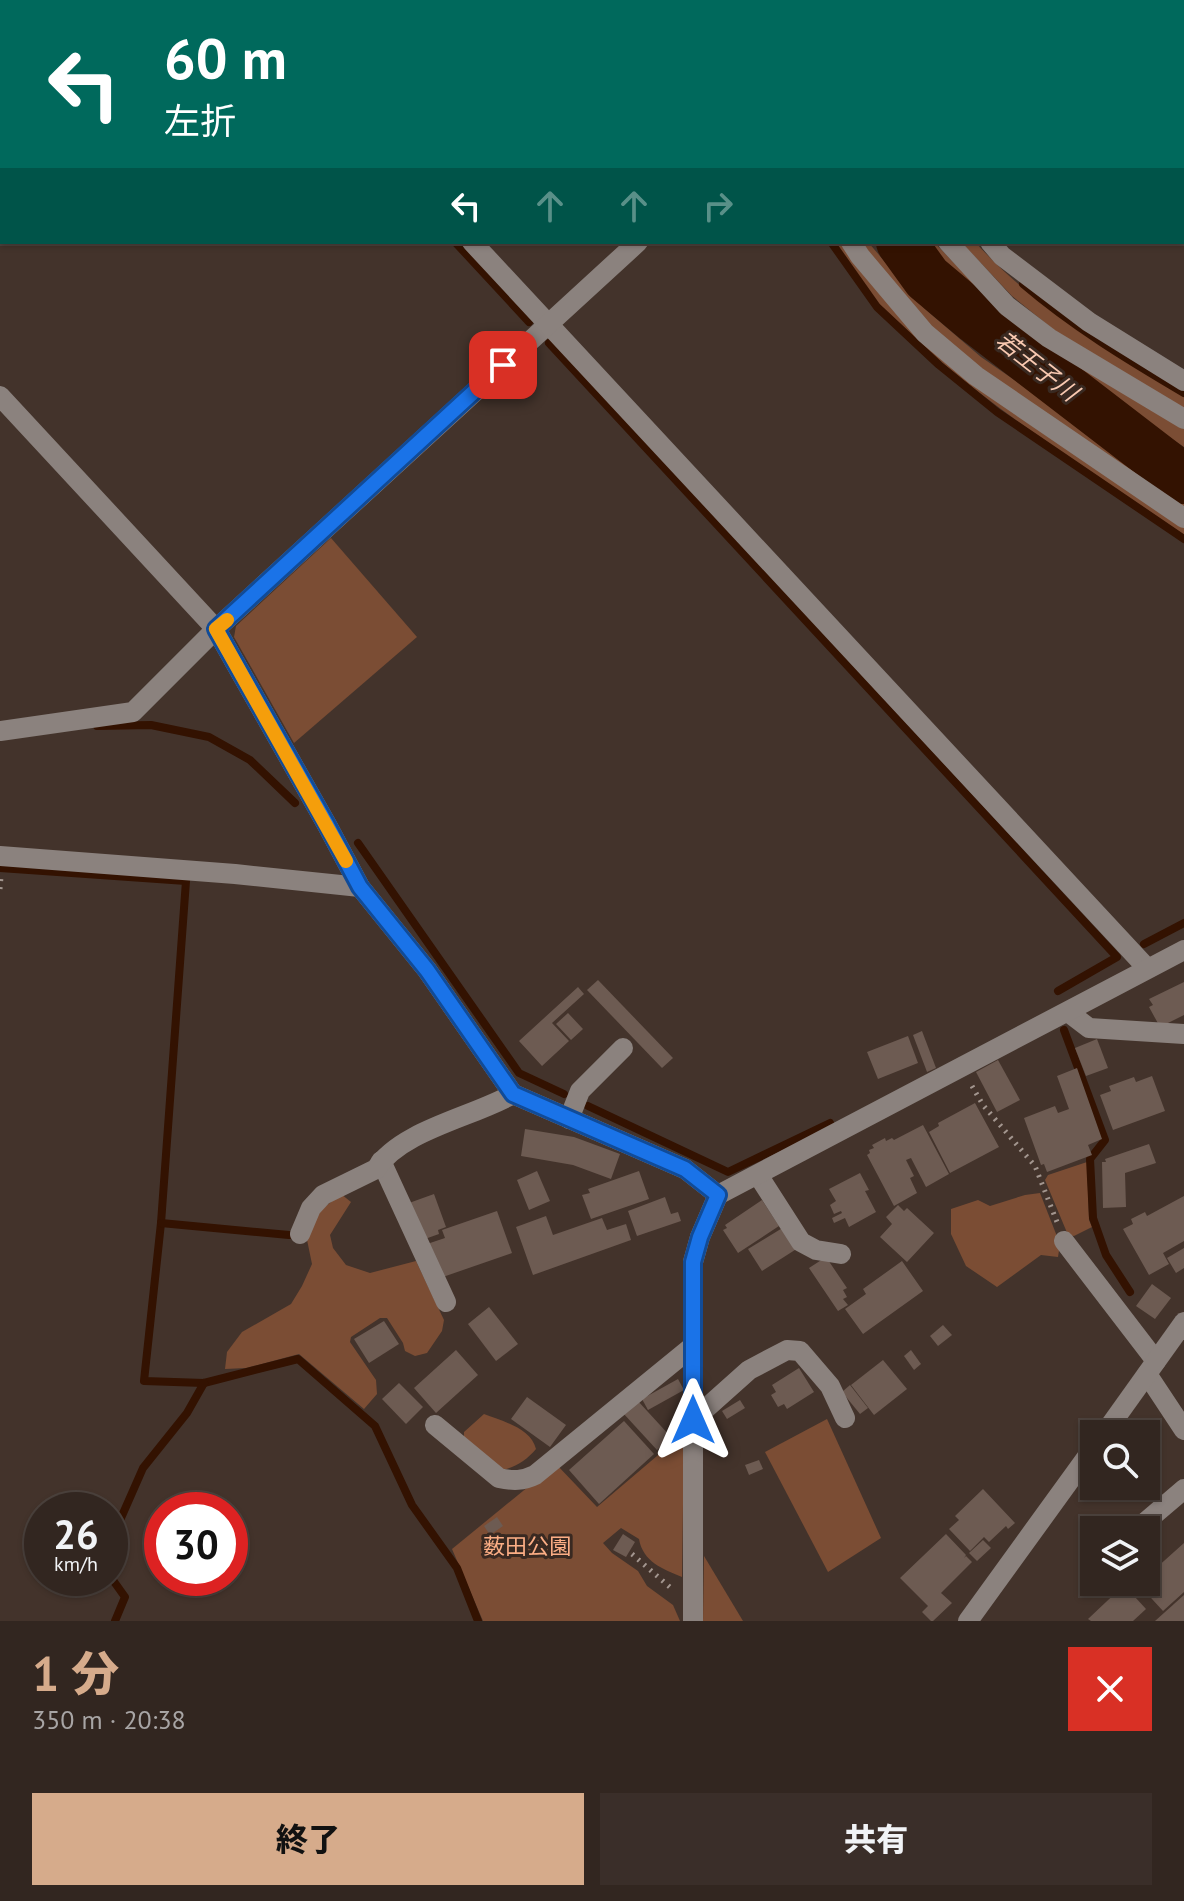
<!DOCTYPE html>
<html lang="ja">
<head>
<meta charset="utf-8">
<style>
  :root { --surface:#322620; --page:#3a2e29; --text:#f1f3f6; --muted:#a8a5a5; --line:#4d433e; --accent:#d6ab8b }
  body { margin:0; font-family:"PT Sans","Noto Sans JP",sans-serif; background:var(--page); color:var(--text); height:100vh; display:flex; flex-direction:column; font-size:30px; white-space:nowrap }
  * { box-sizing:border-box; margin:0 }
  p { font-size:26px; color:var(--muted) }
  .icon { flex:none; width:44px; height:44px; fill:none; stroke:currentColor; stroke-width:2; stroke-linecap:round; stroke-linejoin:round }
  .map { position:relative; height:1621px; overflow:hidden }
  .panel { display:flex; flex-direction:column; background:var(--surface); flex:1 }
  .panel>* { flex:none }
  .top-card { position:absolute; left:0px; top:0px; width:1184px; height:244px; box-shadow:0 2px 6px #0004,0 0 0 2px var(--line); background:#00695c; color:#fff; overflow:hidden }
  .controls { position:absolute; left:1080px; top:1420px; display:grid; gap:16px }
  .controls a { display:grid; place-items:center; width:80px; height:80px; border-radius:0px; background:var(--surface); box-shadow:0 2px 6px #0004,0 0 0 2px var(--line); font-size:40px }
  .speed { position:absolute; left:24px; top:1492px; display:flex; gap:16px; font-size:40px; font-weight:700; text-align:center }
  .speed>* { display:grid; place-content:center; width:104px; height:104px; border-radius:50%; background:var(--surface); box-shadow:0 2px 6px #0004,0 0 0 2px var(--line); line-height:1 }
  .speed small { font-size:20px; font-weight:400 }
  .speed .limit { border:12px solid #d22; background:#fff; color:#111 }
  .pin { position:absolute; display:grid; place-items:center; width:68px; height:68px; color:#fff; margin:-34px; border-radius:16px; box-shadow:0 4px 12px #0006 }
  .me { position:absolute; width:88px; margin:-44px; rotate:0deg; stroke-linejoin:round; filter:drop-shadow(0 0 6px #0008) }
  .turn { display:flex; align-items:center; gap:28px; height:168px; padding:0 32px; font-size:36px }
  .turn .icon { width:104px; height:104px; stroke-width:2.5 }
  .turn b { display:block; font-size:56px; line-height:68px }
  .lanes { display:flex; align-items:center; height:76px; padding:0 32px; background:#0003; justify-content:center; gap:40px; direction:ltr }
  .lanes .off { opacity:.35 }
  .round { display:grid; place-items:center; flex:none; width:84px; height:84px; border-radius:0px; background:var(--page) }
  .summary { display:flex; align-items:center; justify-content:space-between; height:136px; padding:0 32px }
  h1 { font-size:48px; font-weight:800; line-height:60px; color:var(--accent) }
  .button { display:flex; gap:16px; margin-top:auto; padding:16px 32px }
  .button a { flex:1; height:92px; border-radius:0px; background:var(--accent); color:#111; font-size:32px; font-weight:800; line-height:92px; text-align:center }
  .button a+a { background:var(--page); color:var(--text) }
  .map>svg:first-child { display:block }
</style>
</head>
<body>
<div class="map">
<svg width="1184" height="1621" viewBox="0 0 1184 1621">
  <rect width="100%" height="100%" fill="#43332b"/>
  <!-- green -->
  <g fill="#7b4d34">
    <path d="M833,242H843L920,336L1184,524V535C1080,464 970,397 881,306C863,287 849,263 833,242Z"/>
    <polygon points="858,242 868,242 925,309 981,357 1184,497 1184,511 982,371 929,329"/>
    <polygon points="923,242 934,242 955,264 1184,429 1184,447 1060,363 985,307"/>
    <path d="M961,242H975C1034,307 1110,351 1184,397V409L1059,334L1012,296Z"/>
    <polygon points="331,538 417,637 294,743 234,637 236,626"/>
    <polygon points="1087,1162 1089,1220 1092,1227 1074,1236 1068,1235 1045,1180 1048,1175"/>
    <polygon points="1040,1193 1060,1244 1058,1257 1041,1255 997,1287 966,1266 951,1234 951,1209 978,1200 990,1206 1025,1195"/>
    <polygon points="341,1194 351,1202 330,1235 333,1248 346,1265 370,1273 416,1261 444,1320 442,1331 427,1353 415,1356 405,1351 403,1343 387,1318 380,1318 351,1337 350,1342 376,1380 377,1394 364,1409 299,1354 246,1368 225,1369 227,1352 242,1332 291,1304 302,1286 312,1264 306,1235 312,1217"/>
    <path d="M484,1414C502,1421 531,1428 536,1449C526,1461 515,1467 500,1471L464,1442V1432Z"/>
    <polygon points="827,1419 881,1538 828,1572 765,1452"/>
    <path d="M684,1433L682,1577C663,1569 643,1562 639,1539L621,1528L603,1543L612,1553L638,1571L647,1586L673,1605L680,1621H483L452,1549L556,1464L597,1507Z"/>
    <polygon points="704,1556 743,1621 703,1621"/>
  </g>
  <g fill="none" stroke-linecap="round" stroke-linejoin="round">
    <!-- stream -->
    <g stroke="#331201" stroke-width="8">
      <polyline points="232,0 233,2"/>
      <polyline points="705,0 706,2"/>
      <polyline points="835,0 836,2"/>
      <polyline points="455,242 529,322"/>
      <polyline points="831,242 877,307 939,365 997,412 1184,539"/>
      <path d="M1023,284C1072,326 1128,360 1184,393"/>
      <polyline points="549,343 1117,957 1058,991"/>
      <polyline points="97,726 151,725 209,737 250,760 295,803"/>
      <polyline points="358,843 519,1073 564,1094"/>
      <polyline points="0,868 186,881 161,1223 144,1381 204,1383 298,1359 375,1426 412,1505 457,1568 478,1621"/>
      <polyline points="1144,944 1184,923"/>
      <polyline points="1064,1030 1105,1140 1090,1159 1093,1218 1106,1255 1130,1292"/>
      <polyline points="588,1106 728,1172 830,1123"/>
      <polyline points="161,1223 289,1235"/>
      <polyline points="110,1543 143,1468 187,1413 204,1383"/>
      <polyline points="110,1576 125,1597 115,1621"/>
    </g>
    <!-- river -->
    <g stroke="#331201" stroke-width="50">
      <polyline points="767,0 768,2"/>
      <polyline points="901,242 927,278 977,320 1184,479"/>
    </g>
  </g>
  <!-- building -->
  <g fill="#6d5b52">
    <polygon points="598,980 673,1058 662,1068 587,990"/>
    <polygon points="1184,982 1184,1015 1160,1027 1149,1007 1153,1005 1149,999"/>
    <polygon points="578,987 584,994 552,1023 569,1041 542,1066 519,1041"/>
    <polygon points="568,1013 583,1029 571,1040 556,1024"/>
    <polygon points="922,1031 936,1068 927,1072 913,1035"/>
    <polygon points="908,1036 918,1063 878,1079 867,1052"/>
    <polygon points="1097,1039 1108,1068 1086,1076 1075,1048"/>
    <polygon points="998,1060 1020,1100 997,1112 976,1072"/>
    <polygon points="1077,1068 1102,1139 1088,1145 1092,1155 1047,1172 1044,1164 1041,1165 1024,1118 1055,1106 1058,1113 1069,1109 1057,1076"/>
    <polygon points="1152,1076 1165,1111 1113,1130 1100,1095 1111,1091 1109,1086 1134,1077 1136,1082"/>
    <polygon points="975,1103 999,1147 950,1173 929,1132 939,1126 938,1123"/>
    <polygon points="923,1125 949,1174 926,1187 911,1158 906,1160 914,1176 910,1178 917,1193 894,1206 867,1155 870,1153 869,1150 874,1148 872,1145 885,1138 886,1141 892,1138 894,1140"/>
    <polygon points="525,1129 574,1137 620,1154 611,1179 573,1165 521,1156"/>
    <polygon points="1149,1144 1156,1163 1125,1173 1126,1207 1103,1208 1102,1162 1106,1162 1105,1159"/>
    <polygon points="537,1171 550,1201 529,1210 517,1180"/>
    <polygon points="639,1171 649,1199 591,1219 582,1195 590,1193 588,1189"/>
    <polygon points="860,1173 869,1190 865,1191 876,1212 849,1227 845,1218 834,1223 832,1218 842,1213 841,1211 834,1214 830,1205 836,1201 829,1189"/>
    <polygon points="434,1194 446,1227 438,1230 439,1234 422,1240 409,1203"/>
    <polygon points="1184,1196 1184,1241 1163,1253 1169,1264 1149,1275 1123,1229 1133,1224 1131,1219 1145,1212 1147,1216"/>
    <polygon points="665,1197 671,1214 678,1212 681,1221 637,1236 628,1211"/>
    <polygon points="762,1200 779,1226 738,1253 723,1230 727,1228 725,1225"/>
    <polygon points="898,1205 904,1211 907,1208 934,1233 907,1262 880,1237 892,1224 886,1217"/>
    <polygon points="497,1211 512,1253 440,1278 427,1244 445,1238 442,1230"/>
    <polygon points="546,1216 553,1235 602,1218 607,1230 626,1224 631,1240 533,1275 516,1227"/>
    <polygon points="784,1227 798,1248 762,1271 748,1249"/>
    <polygon points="1184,1248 1184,1268 1176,1273 1167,1258"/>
    <polygon points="826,1257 847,1288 843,1290 847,1297 843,1299 848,1305 838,1311 809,1268"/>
    <polygon points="902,1261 923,1291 863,1334 845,1309 866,1294 863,1289"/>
    <polygon points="1152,1284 1171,1298 1155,1319 1136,1306"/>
    <polygon points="489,1307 518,1344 496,1361 468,1324"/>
    <polygon points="384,1321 399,1344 369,1363 354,1339"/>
    <polygon points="943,1325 952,1335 938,1346 930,1336"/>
    <polygon points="456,1350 478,1375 436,1413 414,1388"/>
    <polygon points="911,1350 921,1364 914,1370 904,1356"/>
    <polygon points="883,1360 907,1389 874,1415 851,1385"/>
    <polygon points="799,1368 814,1392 787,1409 784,1404 778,1407 771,1395 776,1392 772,1385"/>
    <polygon points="678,1379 684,1390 648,1410 642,1399"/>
    <polygon points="399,1383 423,1407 406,1424 382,1399"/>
    <polygon points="850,1385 868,1408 860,1414 842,1392"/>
    <polygon points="527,1397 566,1425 550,1447 511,1419"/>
    <polygon points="637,1400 671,1437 657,1450 623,1413"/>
    <polygon points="740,1400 745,1408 727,1419 722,1411"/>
    <polygon points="624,1421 654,1454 599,1504 569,1470"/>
    <polygon points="759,1460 763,1469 749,1475 745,1465"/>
    <polygon points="983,1489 1015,1523 1008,1529 1006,1526 989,1542 984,1537 970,1551 949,1529 959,1520 955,1516"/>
    <polygon points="497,1517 503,1526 490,1535 484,1526"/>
    <polygon points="623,1534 635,1542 626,1557 613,1550"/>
    <polygon points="946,1534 966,1555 964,1558 966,1556 972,1562 941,1593 952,1603 933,1621 931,1621 922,1612 928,1606 900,1578"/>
    <polygon points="983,1540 991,1548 977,1561 969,1553"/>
    <polygon points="1184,1543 1184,1592 1163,1611 1141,1587 1144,1585 1141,1582 1146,1582 1146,1572 1153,1566 1155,1569"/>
    <polygon points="1124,1585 1146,1609 1133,1621 1091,1621 1088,1619"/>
    <polygon points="1184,1595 1184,1621 1155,1621"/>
  </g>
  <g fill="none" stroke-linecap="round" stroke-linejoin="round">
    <!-- path -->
    <g stroke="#a3968f" stroke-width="5" stroke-dasharray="2 6" stroke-linecap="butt">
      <polyline points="0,889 1,877"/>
      <polyline points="972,1086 983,1105 1035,1166 1057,1222"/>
      <polyline points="632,1554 672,1589"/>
    </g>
    <!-- minor -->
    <g stroke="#8b827e" stroke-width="20">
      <polyline points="249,0 251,2"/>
      <polyline points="721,0 722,2"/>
      <polyline points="807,0 808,2"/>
      <polyline points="848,0 850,2"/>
      <polyline points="896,2 898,0"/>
      <polyline points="472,242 1147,968"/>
      <polyline points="851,242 860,256 925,333 976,376 1184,518"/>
      <polyline points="948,242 1007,306 1049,338 1184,419"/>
      <polyline points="990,242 1002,256 1089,322 1184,381"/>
      <polyline points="0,396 216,629 327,825 360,887 427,970 513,1094 685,1169 718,1195"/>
      <polyline points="0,731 133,712 216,629 638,242"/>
      <polyline points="0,856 235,874 360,887"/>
      <polyline points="1068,1012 1089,1028 1184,1034"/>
      <polyline points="569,1119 580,1091 623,1048"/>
      <polyline points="381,1161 446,1302"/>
      <polyline points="758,1175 801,1242 816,1250 841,1254"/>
      <path d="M300,1234L311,1208L323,1195L376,1169C401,1130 473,1117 513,1094"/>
      <polyline points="1064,1241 1156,1361"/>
      <polyline points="1147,1374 1184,1430"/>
      <polyline points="693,1420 749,1370 787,1350 800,1351 830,1386 845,1418"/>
      <path d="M435,1425L499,1478C513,1481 523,1481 535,1475L693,1346"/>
      <polyline points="1104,1434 1184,1322"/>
      <polyline points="1136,1530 1184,1489"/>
      <polyline points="693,1621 693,1262 700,1237 718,1195 1184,950"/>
      <polyline points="968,1621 1094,1447"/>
    </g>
  </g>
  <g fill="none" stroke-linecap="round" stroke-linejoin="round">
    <defs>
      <polyline id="route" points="503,365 216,629 327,825 360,887 427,970 513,1094 685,1169 718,1195 700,1237 693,1262 693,1420"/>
    </defs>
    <!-- route casing -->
    <use href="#route" stroke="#114b97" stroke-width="20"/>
    <!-- route -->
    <use href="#route" stroke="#1a73e8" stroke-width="14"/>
    <!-- slow -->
    <polyline stroke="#f59e0b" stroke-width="14" points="227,620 216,629 346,861"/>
  </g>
  <g text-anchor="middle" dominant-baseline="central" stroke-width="6" stroke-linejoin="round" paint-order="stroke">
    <!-- park labels -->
    <g font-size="22" fill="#fcae85" stroke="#392921">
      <text x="527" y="1546">薮田公園</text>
    </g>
    <!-- water labels -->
    <g font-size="24" font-style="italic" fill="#f9c9b1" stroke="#392921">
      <text transform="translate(1037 366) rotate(38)">若王子川</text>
    </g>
  </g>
</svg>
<div class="controls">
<a><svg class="icon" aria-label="search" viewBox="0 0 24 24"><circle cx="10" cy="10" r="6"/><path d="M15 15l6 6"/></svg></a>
<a><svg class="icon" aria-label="layers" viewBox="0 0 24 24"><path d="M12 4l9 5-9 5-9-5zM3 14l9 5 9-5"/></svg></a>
</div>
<div class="speed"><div>26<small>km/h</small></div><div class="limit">30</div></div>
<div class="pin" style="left:503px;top:365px;background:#d93025"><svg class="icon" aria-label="arrive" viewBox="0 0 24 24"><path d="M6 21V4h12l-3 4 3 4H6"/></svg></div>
<svg class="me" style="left:693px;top:1420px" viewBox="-20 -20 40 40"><path d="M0-17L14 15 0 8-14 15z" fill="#1a73e8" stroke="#fff" stroke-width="4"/></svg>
<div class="top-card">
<div class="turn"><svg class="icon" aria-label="left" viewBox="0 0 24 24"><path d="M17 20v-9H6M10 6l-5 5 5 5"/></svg><div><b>60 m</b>左折</div></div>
<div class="lanes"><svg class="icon" aria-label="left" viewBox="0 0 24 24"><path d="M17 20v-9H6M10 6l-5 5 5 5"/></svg><svg class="icon off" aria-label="ahead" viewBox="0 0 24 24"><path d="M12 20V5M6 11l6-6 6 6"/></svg><svg class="icon off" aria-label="ahead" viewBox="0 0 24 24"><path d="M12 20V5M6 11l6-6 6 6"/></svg><svg class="icon off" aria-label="right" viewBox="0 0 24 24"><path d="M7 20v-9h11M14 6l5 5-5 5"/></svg></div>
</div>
</div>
<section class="panel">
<div class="summary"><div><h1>1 分</h1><p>350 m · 20:38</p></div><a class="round" style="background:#d93025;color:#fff"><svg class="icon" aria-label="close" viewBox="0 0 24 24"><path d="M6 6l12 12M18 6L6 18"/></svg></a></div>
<div class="button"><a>終了</a><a>共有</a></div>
</section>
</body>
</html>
